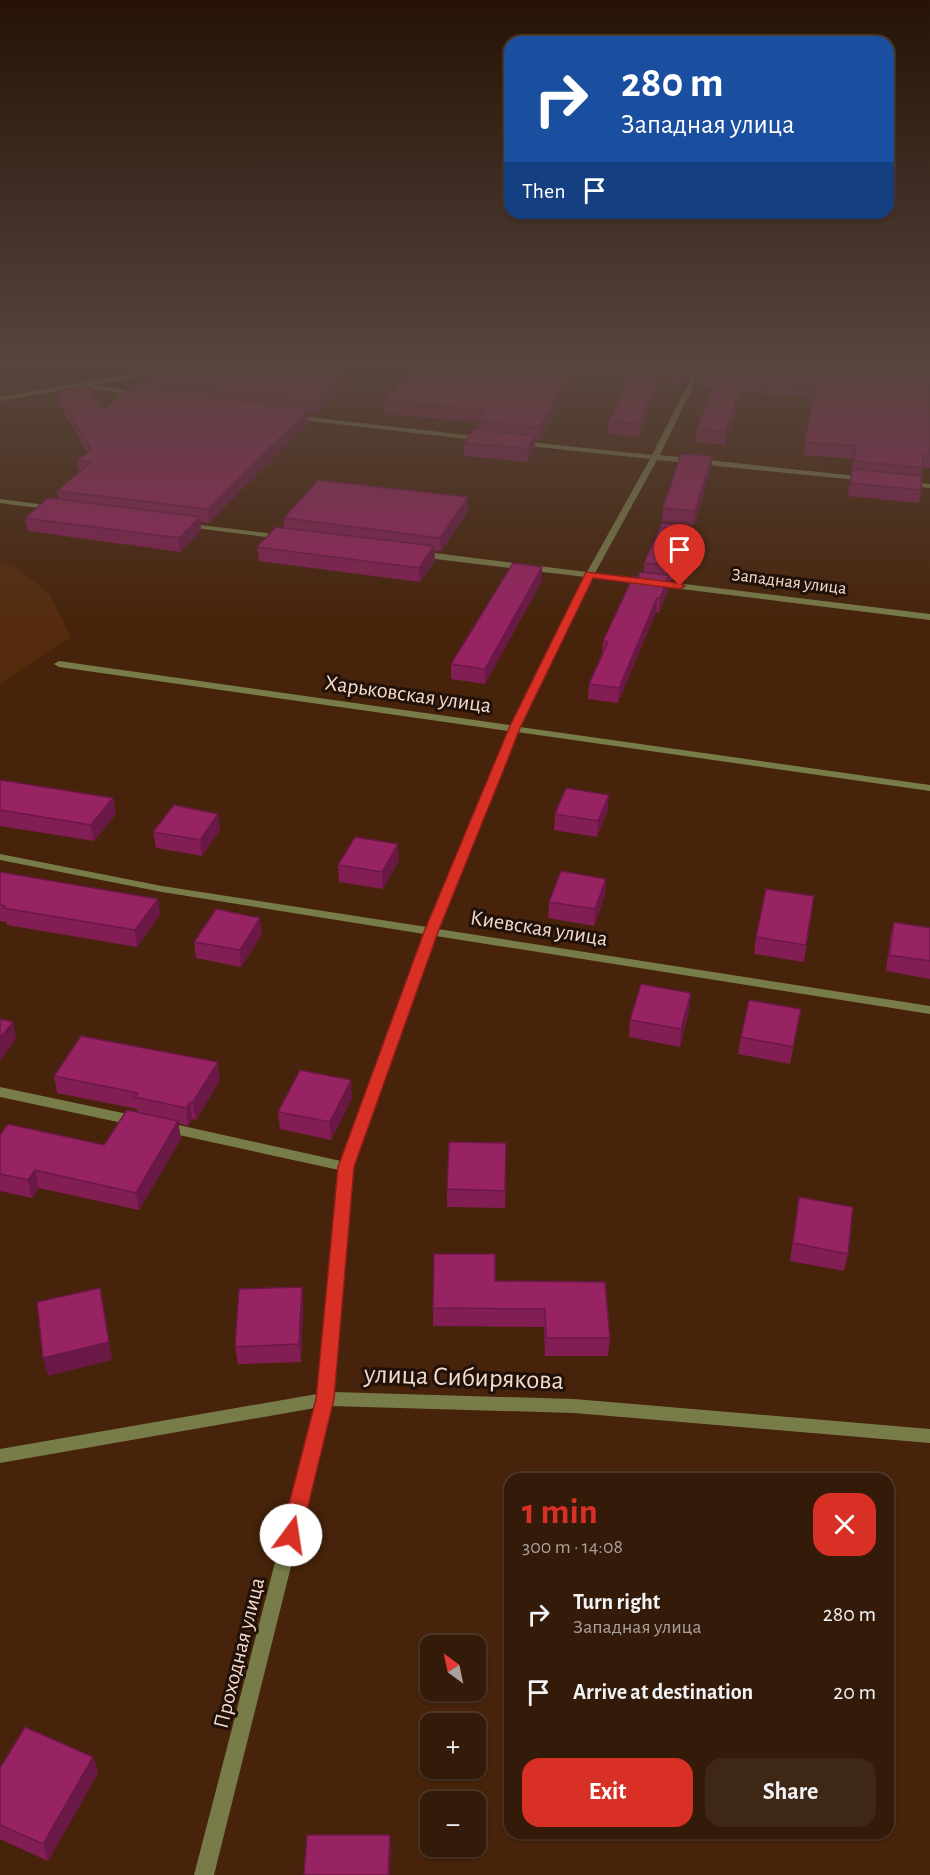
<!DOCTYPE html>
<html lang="en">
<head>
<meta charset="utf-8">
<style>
  :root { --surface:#341a08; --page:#3f2716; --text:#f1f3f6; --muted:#a9a19c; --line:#4e3829; --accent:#d93025 }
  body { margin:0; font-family:"Alegreya Sans",sans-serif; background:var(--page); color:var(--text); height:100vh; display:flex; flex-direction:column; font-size:22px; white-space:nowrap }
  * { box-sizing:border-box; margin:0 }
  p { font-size:20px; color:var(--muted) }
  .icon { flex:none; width:33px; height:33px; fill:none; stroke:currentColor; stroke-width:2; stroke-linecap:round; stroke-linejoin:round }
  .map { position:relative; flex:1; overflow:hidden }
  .side { position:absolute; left:504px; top:1473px; width:390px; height:366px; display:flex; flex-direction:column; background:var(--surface); border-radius:18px; box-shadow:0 2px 4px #0004,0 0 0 2px var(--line) }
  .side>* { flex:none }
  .guide { position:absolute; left:504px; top:36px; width:390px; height:183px; border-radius:18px; box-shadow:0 2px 4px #0004,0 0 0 2px var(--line); background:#1a4fa0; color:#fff; overflow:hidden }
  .needle { width:39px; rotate:327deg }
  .tools { position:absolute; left:420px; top:1635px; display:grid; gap:12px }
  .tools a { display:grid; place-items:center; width:66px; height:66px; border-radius:12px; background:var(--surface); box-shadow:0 2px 4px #0004,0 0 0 2px var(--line); font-size:30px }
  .pin { position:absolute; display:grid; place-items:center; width:51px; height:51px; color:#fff; margin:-62px -26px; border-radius:50% 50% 50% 0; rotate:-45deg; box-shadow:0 0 6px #0007 }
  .pin .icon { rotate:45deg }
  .me { position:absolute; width:66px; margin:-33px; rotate:14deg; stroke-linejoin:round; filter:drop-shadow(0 0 4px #0008) }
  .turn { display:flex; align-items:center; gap:21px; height:126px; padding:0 18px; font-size:27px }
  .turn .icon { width:78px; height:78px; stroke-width:2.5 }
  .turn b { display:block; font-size:42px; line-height:51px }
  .then { display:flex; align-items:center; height:57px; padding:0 18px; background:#0003; gap:12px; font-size:22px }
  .round { display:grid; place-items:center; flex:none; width:63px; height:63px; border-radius:18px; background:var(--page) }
  .summary { display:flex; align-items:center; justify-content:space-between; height:102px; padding:0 18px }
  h1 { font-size:36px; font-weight:700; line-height:45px; color:var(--accent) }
  .primary-button { display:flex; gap:12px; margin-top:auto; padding:12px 18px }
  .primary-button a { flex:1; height:69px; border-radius:18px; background:var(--accent); color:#fff; font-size:24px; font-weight:700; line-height:69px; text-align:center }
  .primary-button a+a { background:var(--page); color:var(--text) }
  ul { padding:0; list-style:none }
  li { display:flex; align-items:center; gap:18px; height:78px; padding:0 18px }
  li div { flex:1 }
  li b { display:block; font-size:22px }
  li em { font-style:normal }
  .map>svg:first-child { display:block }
</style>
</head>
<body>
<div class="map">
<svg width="930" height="1875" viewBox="0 0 930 1875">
  <rect width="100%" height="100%" fill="#46230a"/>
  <!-- built -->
  <polygon fill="#542a0c" points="0,563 16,568 50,594 71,637 0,685"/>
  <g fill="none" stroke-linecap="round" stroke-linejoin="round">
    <!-- street -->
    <g fill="#787c49" fill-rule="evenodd">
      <polygon points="169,368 181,368 94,385 141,393 141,395 139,396 81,387 0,401 0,397"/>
      <polygon points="696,368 702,368 660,455 866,477 870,479 866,481 657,460 595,573 930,614 930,620 593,578 520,727 930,785 930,791 517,732 438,929 930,1006 930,1014 436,936 353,1167 334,1392 574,1399 930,1429 930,1443 574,1413 331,1406 214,1875 194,1875 315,1408 0,1463 0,1449 317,1394 339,1170 165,1132 160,1130 158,1127 160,1124 165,1122 341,1161 424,934 162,892 0,860 0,854 162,886 427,927 508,731 59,667 54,664 59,661 510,725 585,577 419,557 415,554 419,551 587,572 650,459 519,445 515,443 519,441 652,455"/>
      <polygon points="290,415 484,437 488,439 484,441 293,419 290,419"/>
      <polygon points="904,481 930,484 930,488 904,485"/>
      <polygon points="0,499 53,506 57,508 53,510 0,503"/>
      <polygon points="184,523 283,535 287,537 283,539 187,527 183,525"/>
      <polygon points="0,1087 137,1116 142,1118 144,1121 142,1124 137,1126 0,1097"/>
    </g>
  </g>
  <!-- wall -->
  <g fill="#831e54">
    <polygon points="153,368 363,368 318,414 308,412 309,422 209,523 200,522 201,531 180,552 28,531 25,518 59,500 57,491 79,473 77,461 87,452 58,402 56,390 104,410 147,387 146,378 154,377"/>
    <polygon points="415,368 694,368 693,369 689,369 689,377 685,384 660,382 638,437 608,434 609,421 628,380 574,375 539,441 535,440 535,449 528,462 464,456 464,443 478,429 478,422 384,414 384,402"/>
    <polygon points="700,368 930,368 930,468 923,467 921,476 921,490 919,503 848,496 854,459 803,455 814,398 742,392 725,445 696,442 697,429 712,387 696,385 697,373"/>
    <polygon points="711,469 694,525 662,521 663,508"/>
    <polygon points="468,511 441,551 434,551 435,560 420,582 259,561 257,547 284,528 284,518"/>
    <polygon points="689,540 672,580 669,580 668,590 659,613 656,612 618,703 588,699 589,684 602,655 603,641 638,577 644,572 644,563"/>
    <polygon points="542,581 485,684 451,679 451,664"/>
    <polygon points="0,780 113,798 116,814 94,841 0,826"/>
    <polygon points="608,810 597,837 554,830 555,814"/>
    <polygon points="218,814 220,830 202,856 156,848 153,832"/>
    <polygon points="399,860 383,889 339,882 338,865"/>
    <polygon points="0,872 158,899 160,915 137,947 7,925 6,922 0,921"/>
    <polygon points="606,879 605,895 594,926 548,918 549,902"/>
    <polygon points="814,896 804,962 754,954 756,937"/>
    <polygon points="894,922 930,928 930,979 886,971 890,938"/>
    <polygon points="262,934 241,967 196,958 194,942"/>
    <polygon points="691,993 689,1010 680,1047 629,1037 630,1020"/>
    <polygon points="801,1009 790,1064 738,1054 741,1037"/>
    <polygon points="54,1076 220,1080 196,1120 192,1119 188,1126 178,1123 181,1139 139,1210 39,1188 32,1198 0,1191 0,1135 104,1145 138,1113 137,1109 57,1093"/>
    <polygon points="352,1098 331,1140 280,1129 278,1112"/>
    <polygon points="506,1143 505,1208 447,1207 447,1189"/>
    <polygon points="799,1197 848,1254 844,1271 790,1261"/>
    <polygon points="495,1281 610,1338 608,1356 545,1356 544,1327 433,1326 433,1308"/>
    <polygon points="302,1287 303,1304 301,1362 238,1364 235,1347"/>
    <polygon points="93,1757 98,1773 48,1861 0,1839 0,1768"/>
  </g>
  <!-- shaded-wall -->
  <g fill="#6a1845">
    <polygon points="351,368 363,368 318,414 317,401"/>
    <polygon points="572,368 575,368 574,375 539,441 539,428"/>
    <polygon points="688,368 689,368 689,377 685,384 686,372"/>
    <polygon points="661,370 660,382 638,437 639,424"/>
    <polygon points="743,380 742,392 725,445 726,432"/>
    <polygon points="308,410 309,422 209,523 208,509"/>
    <polygon points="535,436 535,449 528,462 528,449"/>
    <polygon points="712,456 711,469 694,525 695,511"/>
    <polygon points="468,497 468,511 441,551 440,538"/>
    <polygon points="200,517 201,531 180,552 179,538"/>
    <polygon points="690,526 689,540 672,580 673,566"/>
    <polygon points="434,546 435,560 420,582 419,568"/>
    <polygon points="542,567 542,581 485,684 485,669"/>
    <polygon points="669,575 668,590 659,613 660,598"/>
    <polygon points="657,598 656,612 618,703 619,688"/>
    <polygon points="609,795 608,810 597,837 598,821"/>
    <polygon points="113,798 116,814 94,841 91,825"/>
    <polygon points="218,814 220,830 202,856 200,840"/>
    <polygon points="398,844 399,860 383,889 382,872"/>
    <polygon points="606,879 605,895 594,926 595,909"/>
    <polygon points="158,899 160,915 137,947 135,930"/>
    <polygon points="260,918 262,934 241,967 240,950"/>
    <polygon points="691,993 689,1010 680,1047 681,1029"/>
    <polygon points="13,1022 16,1039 0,1061 0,1038"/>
    <polygon points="218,1062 220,1080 196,1120 193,1102"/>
    <polygon points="351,1080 352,1098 331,1140 330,1122"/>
    <polygon points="190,1102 192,1119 188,1126 186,1108"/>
    <polygon points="178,1121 181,1139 139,1210 136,1193"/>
    <polygon points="35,1170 39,1188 32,1198 28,1180"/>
    <polygon points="302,1287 303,1304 301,1362 299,1344"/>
    <polygon points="100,1288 112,1360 48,1376 43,1358"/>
    <polygon points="93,1757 98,1773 48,1861 43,1844"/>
    <polygon points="390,1835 391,1852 390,1875 388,1875"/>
  </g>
  <!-- building -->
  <g fill="#982362" stroke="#6a1845" stroke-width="1.5">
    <polygon points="155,368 351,368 317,401 146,378 167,375"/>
    <polygon points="415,368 572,368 539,428 478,421 485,410 384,402"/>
    <polygon points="626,368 688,368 686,372 661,370 639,424 609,421 633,368"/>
    <polygon points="700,368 724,368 930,386 930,454 923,454 923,468 854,461 856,446 805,442 816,385 743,380 726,432 697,429 717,375 697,373"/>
    <polygon points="813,368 930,368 930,378"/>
    <polygon points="133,385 308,410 208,509 57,491 91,462 77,461 91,449 56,390 88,386 104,410"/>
    <polygon points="473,429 535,436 528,449 464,443"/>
    <polygon points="681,454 712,456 695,511 663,508"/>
    <polygon points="852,469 922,476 921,490 850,483"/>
    <polygon points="318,480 468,497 440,538 284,518"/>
    <polygon points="48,498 200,517 179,538 25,518"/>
    <polygon points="662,523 690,526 673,566 644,563"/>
    <polygon points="276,527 434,546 419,568 257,547"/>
    <polygon points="513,563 542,567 485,669 451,664"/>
    <polygon points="640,572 669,575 660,598 657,598 619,688 589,684 608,642 603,641 633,577 638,577"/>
    <polygon points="0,780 113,798 91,825 0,810"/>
    <polygon points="566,788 609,795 598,821 555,814"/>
    <polygon points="174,805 218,814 200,840 153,832"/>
    <polygon points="355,837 398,844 382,872 338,865"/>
    <polygon points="561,871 606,879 595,909 549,902"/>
    <polygon points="0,872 158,899 135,930 3,908 5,906 0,905"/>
    <polygon points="766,889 814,896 806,945 756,937"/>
    <polygon points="216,909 260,918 240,950 194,942"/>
    <polygon points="894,922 930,928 930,961 889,955"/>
    <polygon points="641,984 691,993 681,1029 630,1020"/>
    <polygon points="749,1000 801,1009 793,1047 741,1037"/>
    <polygon points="0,1019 13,1022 0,1038"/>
    <polygon points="81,1036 218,1062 193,1102 190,1102 186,1108 135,1097 138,1093 54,1076"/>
    <polygon points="300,1070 351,1080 330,1122 278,1112"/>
    <polygon points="127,1110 178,1121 136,1193 35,1170 28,1180 0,1174 0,1135 8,1124 104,1145"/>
    <polygon points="449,1142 506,1143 505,1191 447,1189"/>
    <polygon points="799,1197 853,1207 848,1254 793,1243"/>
    <polygon points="434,1254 495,1254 495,1281 605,1282 610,1338 546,1338 545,1309 433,1308"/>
    <polygon points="302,1287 299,1344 235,1347 239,1289"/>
    <polygon points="100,1288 109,1342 43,1358 37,1302"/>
    <polygon points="25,1727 93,1757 43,1844 0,1825 0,1768"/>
    <polygon points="307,1835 390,1835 388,1875 304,1875"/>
  </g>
  <!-- sky -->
  <linearGradient id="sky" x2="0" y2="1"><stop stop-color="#261306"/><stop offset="0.58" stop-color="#57453e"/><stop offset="1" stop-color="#57453e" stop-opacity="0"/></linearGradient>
  <rect width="930" height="630" fill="url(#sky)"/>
  <!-- route -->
  <polygon fill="#d93025" stroke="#8d1f18" stroke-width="1.5" points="586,572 680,583 685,586 680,589 593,578 520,728 504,769 438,932 354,1167 334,1399 301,1535 298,1542 291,1544 283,1542 281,1535 316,1399 338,1167 424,932 509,728"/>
  <g text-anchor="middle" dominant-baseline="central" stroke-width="6" stroke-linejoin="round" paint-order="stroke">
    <!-- far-street labels -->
    <g font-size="18" fill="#f2dacd" stroke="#211108">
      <text transform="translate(789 582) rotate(7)">Западная улица</text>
    </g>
    <!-- street labels -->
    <g font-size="22" fill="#f2dacd" stroke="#211108">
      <text transform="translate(408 694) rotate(8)">Харьковская улица</text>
      <text transform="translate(539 928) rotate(9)">Киевская улица</text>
      <text transform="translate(239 1653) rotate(-76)">Проходная улица</text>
    </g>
    <!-- near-street labels -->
    <g font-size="27" fill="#f2dacd" stroke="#211108">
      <text transform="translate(464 1377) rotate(2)">улица Сибирякова</text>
    </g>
  </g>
</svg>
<div class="tools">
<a><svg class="needle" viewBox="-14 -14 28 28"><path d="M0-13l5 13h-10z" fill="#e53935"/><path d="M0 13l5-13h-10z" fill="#a9a19c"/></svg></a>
<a>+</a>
<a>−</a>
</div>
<div class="pin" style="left:680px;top:586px;background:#d93025"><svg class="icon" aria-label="arrive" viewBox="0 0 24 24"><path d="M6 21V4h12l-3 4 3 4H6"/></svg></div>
<svg class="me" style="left:291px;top:1535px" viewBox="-20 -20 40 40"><circle r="19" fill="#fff"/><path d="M0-13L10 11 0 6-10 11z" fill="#d93025"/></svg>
<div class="guide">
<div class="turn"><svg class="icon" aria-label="right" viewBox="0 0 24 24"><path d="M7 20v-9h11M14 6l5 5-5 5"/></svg><div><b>280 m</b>Западная улица</div></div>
<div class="then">Then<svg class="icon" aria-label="arrive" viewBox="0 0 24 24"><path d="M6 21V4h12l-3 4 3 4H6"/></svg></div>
</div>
<section class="side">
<div class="summary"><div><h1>1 min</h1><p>300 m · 14:08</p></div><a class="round" style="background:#d93025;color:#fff"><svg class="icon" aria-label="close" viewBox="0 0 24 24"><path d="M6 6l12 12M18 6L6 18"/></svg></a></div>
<ul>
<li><svg class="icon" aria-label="right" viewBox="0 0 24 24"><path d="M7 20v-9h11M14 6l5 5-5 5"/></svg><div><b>Turn right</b><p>Западная улица</p></div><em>280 m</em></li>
<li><svg class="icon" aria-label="arrive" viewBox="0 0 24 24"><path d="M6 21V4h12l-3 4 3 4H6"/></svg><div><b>Arrive at destination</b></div><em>20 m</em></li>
</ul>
<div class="primary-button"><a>Exit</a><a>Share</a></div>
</section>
</div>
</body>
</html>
